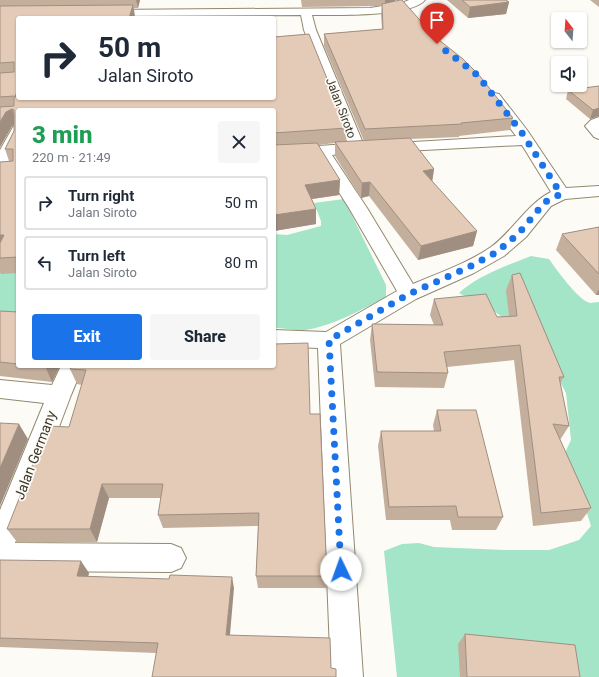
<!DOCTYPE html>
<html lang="en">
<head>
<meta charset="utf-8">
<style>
  :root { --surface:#fff; --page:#f6f6f7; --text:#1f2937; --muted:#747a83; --line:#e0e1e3; --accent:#1a73e8 }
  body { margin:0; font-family:Roboto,sans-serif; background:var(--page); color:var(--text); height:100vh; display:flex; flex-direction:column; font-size:15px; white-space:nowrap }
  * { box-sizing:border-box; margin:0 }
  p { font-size:13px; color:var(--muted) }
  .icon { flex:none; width:22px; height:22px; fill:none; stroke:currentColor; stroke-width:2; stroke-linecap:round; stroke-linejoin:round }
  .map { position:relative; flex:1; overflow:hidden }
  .side { position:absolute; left:16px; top:108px; width:260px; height:260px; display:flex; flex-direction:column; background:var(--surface); border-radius:4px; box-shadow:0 1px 3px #0004 }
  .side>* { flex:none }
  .banner { position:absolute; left:16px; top:16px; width:260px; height:84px; border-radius:4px; box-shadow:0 1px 3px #0004; background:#fff; color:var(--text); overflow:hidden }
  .needle { width:26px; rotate:343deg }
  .tools { position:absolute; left:551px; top:12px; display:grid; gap:8px }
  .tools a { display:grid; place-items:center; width:36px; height:36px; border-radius:4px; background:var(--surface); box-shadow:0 1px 3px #0004; font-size:20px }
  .pin { position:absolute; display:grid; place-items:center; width:34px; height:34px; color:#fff; margin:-41px -17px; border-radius:50% 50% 50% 0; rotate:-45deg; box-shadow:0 0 4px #0007 }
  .pin .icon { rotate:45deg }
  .me { position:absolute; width:44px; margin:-22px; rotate:357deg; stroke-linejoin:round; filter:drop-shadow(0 0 3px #0008) }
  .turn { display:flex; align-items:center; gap:14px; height:84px; padding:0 16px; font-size:18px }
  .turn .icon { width:52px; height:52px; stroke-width:2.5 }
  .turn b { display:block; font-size:28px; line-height:34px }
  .round { display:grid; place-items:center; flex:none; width:42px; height:42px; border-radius:4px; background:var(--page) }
  .summary { display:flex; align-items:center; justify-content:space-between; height:68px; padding:0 16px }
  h1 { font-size:24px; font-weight:800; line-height:30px; color:#1e9e55 }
  .button { display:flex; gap:8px; margin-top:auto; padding:8px 16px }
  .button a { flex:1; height:46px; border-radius:4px; background:var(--accent); color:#fff; font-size:16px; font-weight:800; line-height:46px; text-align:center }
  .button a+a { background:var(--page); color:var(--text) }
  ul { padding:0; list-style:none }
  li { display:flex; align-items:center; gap:12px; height:54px; margin:0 8px 6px; padding:0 8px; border:2px solid var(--line); border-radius:4px }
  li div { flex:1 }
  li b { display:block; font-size:15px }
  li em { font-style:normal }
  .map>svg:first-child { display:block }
</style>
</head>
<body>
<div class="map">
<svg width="599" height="677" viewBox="0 0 599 677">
  <rect width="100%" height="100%" fill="#fdfbf6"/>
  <!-- green -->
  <g fill="#a3e5c6">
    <path d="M344,199L386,285V297C363,309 330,327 305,330C295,331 284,328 274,328V234L287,235L321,226V221L314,203Z"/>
    <polygon points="18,252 18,322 0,318 0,256"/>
    <path d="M531,256L549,259C556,269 578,300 590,303C592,303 596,302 599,302V677H397L384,551L402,544L419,543L434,547L505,550H549L579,540L591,526L585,507L563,457L571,440L566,393L557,376L508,321L492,310L459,293C479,275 506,266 531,256Z"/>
  </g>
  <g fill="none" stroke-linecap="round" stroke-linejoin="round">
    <defs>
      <g id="minor">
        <path d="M409,0H425C412,17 334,15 312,15L316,30L365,148L363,151L332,155L367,208L413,284C439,273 468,263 491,247C513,231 527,204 551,192L522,145L386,152L380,150L378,147L380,144L516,136L487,97L489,94L494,93L499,94L527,130L566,188L599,186V196L565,199L551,206L526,237L504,256L474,273L416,299L340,344L363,677H331L318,348L274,346V330L326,332L397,291L349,208L316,156L274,159V149L348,144L304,30L301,15L105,16L101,15L99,13L101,11L105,10L370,8L402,3Z"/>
        <polygon points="599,117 599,139 594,137 585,126 591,120"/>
        <polygon points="18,125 18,146 6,169 0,171 0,150 13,127"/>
        <polygon points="61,366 83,366 71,395 15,543 171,544 181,548 186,558 181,568 171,572 0,571 0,510 44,403 0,398 0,380 52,385"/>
      </g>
    </defs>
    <!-- minor casing -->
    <use href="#minor" stroke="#92896e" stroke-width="2"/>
    <!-- minor -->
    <use href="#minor" fill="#fff" fill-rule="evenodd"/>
  </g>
  <!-- wall -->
  <g fill="#c4af9d">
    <polygon points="0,0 140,0 138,8 134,8 135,18 18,18 18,98 274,98 274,37 309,34 347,128 346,142 364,141 324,46 324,34 382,29 381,15 382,6 302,7 301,0 395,0 395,1 402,0 434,36 463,59 479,75 513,118 510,130 459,136 459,137 410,139 434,169 432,181 477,231 473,246 418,260 369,196 361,198 335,156 335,143 318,145 340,180 339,195 312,199 316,209 316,224 274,231 274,110 18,110 18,273 1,274 0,272 0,162 9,161 5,149 14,131 14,125 12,126 0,147"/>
    <polygon points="447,0 506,0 509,2 506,14 468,18"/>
    <polygon points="590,0 599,0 599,7"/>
    <polygon points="599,86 599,116 590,119 566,99 568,90"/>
    <polygon points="599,227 599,295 596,295 556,250 562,234"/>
    <polygon points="512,275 564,377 560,383 569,426 560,440 591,508 581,521 533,526 514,360 447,367 448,373 444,388 375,387 370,340 372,324 434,325 430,315 434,299 497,317 509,316 506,290"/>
    <polygon points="0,311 18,312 18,366 60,366 52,382 0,376"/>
    <polygon points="72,366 310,414 327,576 326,588 258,588 256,576 258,526 163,528 158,515 161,498 109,498 97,542 17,542 7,529 69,427 82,385 77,384 70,369"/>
    <polygon points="437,410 503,517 496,530 452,530 450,520 386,520 378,446 381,431 434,431 433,425"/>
    <polygon points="0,560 89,573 88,576 234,588 156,653 0,647"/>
    <polygon points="465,634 580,677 460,677 458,644"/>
  </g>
  <!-- shaded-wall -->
  <g fill="#a08e80">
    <polygon points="136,0 140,0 138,8"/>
    <polygon points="385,0 395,0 395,2 385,6"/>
    <polygon points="509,2 506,14 468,18 470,7"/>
    <polygon points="133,5 135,18 129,18"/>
    <polygon points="18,89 18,98 15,97"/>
    <polygon points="599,108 599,116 590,119 593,110"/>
    <polygon points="12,109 17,124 12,126 0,147 0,122 6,112"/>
    <polygon points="434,169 432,183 423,171"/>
    <polygon points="340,180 339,195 305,200 305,185"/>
    <polygon points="370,182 369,196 361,198 362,183"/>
    <polygon points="316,209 316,224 274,231 274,215"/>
    <polygon points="477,231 473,246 418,260 421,246"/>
    <polygon points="0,235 4,235 0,252"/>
    <polygon points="599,289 599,295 596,295"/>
    <polygon points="45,366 60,366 52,382"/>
    <polygon points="19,424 28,439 0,506 0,468"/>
    <polygon points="102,484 109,498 97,542 90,529"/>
    <polygon points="81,561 89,573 85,588 77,576"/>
    <polygon points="232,577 234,588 229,646 226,635"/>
  </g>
  <!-- building -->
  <g fill="#e4cbb7" stroke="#a08e80">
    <polygon points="400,0 402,0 434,36 463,59 479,75 513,118 461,123 462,124 365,129 324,34 383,29 382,4"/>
    <polygon points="462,0 506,0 509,2 470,7"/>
    <polygon points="133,5 129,18 18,18 18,89 15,97 18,97 18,98 274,98 274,37 309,34 347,128 274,133 274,110 18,110 18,257 0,258 0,243 4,235 0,235 0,162 13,161 13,149 5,149 14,131 14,110 12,109 6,112 0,122 0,107 14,106 14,96 0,97 0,73 14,72 14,62 0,63 0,6"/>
    <polygon points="599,86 599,108 593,110 568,90"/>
    <polygon points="410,138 434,169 423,171 477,231 421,246 370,182 362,183 335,142"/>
    <polygon points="317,143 340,180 305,185 316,209 274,215 274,145"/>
    <polygon points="599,227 599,274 562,234"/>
    <polygon points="520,273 564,377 559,377 569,426 553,424 591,508 541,513 520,345 444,352 448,373 377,372 372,324 443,325 434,299 486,294 497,317 517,316 512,275"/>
    <polygon points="0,311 18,312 18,364 0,362"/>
    <polygon points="308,343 310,414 320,414 327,576 256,576 259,513 158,515 163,484 102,484 90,529 7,529 48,426 69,427 86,370 70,369 72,366 274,366 274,344"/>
    <polygon points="437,410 476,410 503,517 458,517 456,506 389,507 381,431 441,431"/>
    <polygon points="0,423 19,424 0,468"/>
    <polygon points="0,560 81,561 77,576 169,579 170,575 232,577 226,635 330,638 331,668 336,669 336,677 152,677 158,643 0,638"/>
    <polygon points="465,634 575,645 580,677 467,677"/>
  </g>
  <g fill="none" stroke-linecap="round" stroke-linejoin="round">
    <!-- route -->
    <polyline stroke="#1a73e8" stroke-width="7" stroke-dasharray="0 12.6" points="341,570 329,340 409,294 467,268 497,252 519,233 545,202 561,194 522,133 482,81 475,73 437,44"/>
  </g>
  <g text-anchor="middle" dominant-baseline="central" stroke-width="3.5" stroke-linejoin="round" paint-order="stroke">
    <!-- far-street labels -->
    <g font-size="12" fill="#3a362a" stroke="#fdfbf6">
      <text transform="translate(341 108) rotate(69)">Jalan Siroto</text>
    </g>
    <!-- street labels -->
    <g font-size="14" fill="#3a362a" stroke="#fdfbf6">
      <text transform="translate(35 455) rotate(-69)">Jalan Germany</text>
    </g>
  </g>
</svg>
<div class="tools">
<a><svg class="needle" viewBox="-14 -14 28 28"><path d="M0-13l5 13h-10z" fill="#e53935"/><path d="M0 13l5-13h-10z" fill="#747a83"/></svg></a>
<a><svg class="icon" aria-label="sound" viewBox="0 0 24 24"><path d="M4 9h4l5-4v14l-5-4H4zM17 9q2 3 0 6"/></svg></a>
</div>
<div class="pin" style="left:437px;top:44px;background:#d93025"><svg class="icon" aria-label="arrive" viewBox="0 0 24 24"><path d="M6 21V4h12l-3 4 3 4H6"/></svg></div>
<svg class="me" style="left:341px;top:570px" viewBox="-20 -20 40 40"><circle r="19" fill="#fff"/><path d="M0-13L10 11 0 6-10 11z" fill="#1a73e8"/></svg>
<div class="banner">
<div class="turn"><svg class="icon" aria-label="right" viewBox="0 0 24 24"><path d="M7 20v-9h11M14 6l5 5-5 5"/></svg><div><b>50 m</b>Jalan Siroto</div></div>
</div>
<section class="side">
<div class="summary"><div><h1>3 min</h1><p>220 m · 21:49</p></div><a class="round"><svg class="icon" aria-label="close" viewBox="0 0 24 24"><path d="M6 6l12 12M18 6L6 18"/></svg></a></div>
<ul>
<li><svg class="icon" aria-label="right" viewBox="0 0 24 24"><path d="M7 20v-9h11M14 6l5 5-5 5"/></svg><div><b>Turn right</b><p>Jalan Siroto</p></div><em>50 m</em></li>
<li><svg class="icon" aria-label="left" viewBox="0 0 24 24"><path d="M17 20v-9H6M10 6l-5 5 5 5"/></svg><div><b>Turn left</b><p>Jalan Siroto</p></div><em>80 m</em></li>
</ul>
<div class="button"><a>Exit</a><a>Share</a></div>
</section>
</div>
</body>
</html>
